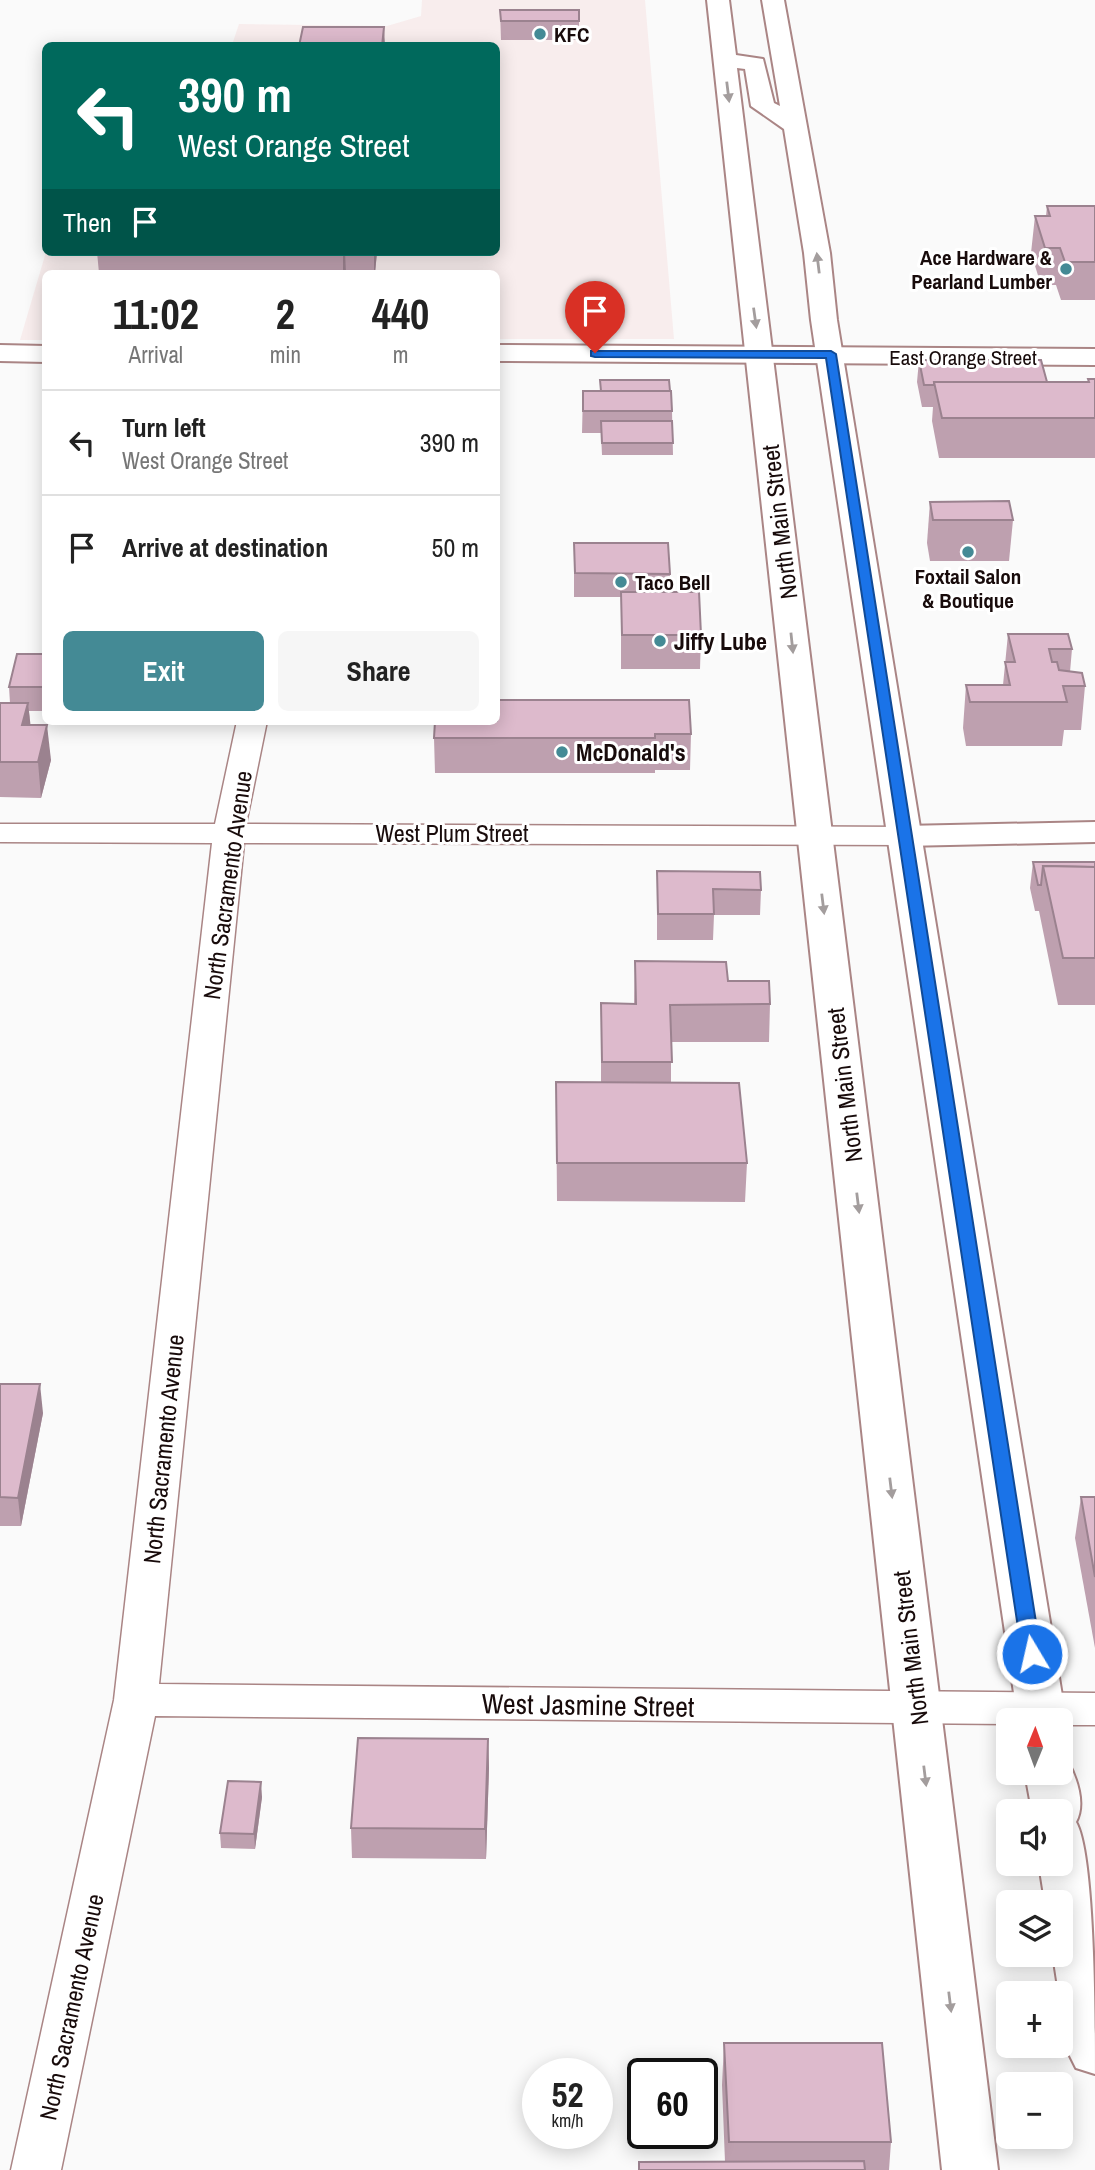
<!DOCTYPE html>
<html lang="en">
<head>
<meta charset="utf-8">
<style>
  :root { --surface:#fff; --page:#f6f6f6; --text:#222; --muted:#767676; --line:#e0e0e0; --accent:#448a95 }
  body { margin:0; font-family:"Archivo Narrow",sans-serif; background:var(--page); color:var(--text); height:100vh; display:flex; flex-direction:column; font-size:26px; white-space:nowrap }
  * { box-sizing:border-box; margin:0 }
  p { font-size:23px; color:var(--muted) }
  .icon { flex:none; width:38px; height:38px; fill:none; stroke:currentColor; stroke-width:2; stroke-linecap:round; stroke-linejoin:round }
  .map { position:relative; flex:1; overflow:hidden }
  .panel { position:absolute; left:42px; top:270px; width:458px; height:455px; display:flex; flex-direction:column; background:var(--surface); border-radius:10px; box-shadow:0 4px 18px #0003 }
  .panel>* { flex:none }
  .banner { position:absolute; left:42px; top:42px; width:458px; height:214px; border-radius:10px; box-shadow:0 4px 18px #0003; background:#00695c; color:#fff; overflow:hidden }
  .needle { width:46px; rotate:1deg }
  .tools { position:absolute; left:996px; top:1708px; display:grid; gap:14px }
  .tools a { display:grid; place-items:center; width:77px; height:77px; border-radius:10px; background:var(--surface); box-shadow:0 4px 18px #0003; font-size:35px }
  .speed { position:absolute; left:522px; top:2058px; display:flex; gap:14px; font-size:35px; font-weight:700; text-align:center }
  .speed>* { display:grid; place-content:center; width:91px; height:91px; border-radius:50%; background:var(--surface); box-shadow:0 4px 18px #0003; line-height:1 }
  .speed small { font-size:18px; font-weight:400 }
  .speed .limit { border:4px solid #111; border-radius:10px; background:#fff; color:#111 }
  .pin { position:absolute; display:grid; place-items:center; width:60px; height:60px; color:#fff; margin:-72px -30px; border-radius:50% 50% 50% 0; rotate:-45deg; box-shadow:0 0 7px #0007 }
  .pin .icon { rotate:45deg }
  .me { position:absolute; width:77px; margin:-38px; rotate:351deg; stroke-linejoin:round; filter:drop-shadow(0 0 5px #0008) }
  .turn { display:flex; align-items:center; gap:24px; height:147px; padding:0 21px; font-size:32px }
  .turn .icon { width:91px; height:91px; stroke-width:2.5 }
  .turn b { display:block; font-size:49px; line-height:60px }
  .then { display:flex; align-items:center; height:66px; padding:0 21px; background:#0003; gap:14px; font-size:26px }
  .eta { display:flex; justify-content:space-evenly; align-items:center; height:119px; text-align:center }
  .eta b { font-size:42px; font-weight:700; line-height:49px }
  .action { display:flex; gap:14px; margin-top:auto; padding:14px 21px }
  .action a { flex:1; height:80px; border-radius:10px; background:var(--accent); color:#fff; font-size:28px; font-weight:700; line-height:80px; text-align:center }
  .action a+a { background:var(--page); color:var(--text) }
  ul { padding:0; list-style:none }
  li { display:flex; align-items:center; gap:21px; height:105px; padding:0 21px; border-top:2px solid var(--line) }
  li div { flex:1 }
  li b { display:block; font-size:26px }
  li em { font-style:normal }
  .map>svg:first-child { display:block }
</style>
</head>
<body>
<div class="map">
<svg width="1095" height="2170" viewBox="0 0 1095 2170">
  <rect width="100%" height="100%" fill="#fafafa"/>
  <!-- built -->
  <polygon fill="#f8eded" points="422,0 645,0 674,339 497,339 497,273 46,273 45,340 20,340 46,252 497,252 497,46 232,45 239,24 387,26 421,16"/>
  <g fill="none" stroke-linecap="round" stroke-linejoin="round">
    <defs>
      <polygon id="minor" points="237,721 267,721 246,824 904,827 915,829 920,836 915,843 904,845 244,843 159,1684 1095,1693 1095,1725 1060,1725 1060,1720 1008,1720 1008,1724 155,1716 61,2170 11,2170 114,1700 212,843 0,842 0,824 215,824"/>
      <g id="tertiary">
        <polygon points="0,345 46,346 46,362 0,361"/>
        <polygon points="497,345 1095,349 1095,365 497,361"/>
        <polygon points="1095,822 1095,842 904,846 892,843 887,836 892,829 904,826"/>
      </g>
      <g id="primary">
        <polygon points="707,0 729,0 736,55 763,59 774,103 780,106 762,0 784,0 830,253 837,320 1066,1720 1060,1730 1060,1720 1018,1720 811,320 804,253 784,129 751,106 745,69 737,68 998,2170 942,2170"/>
        <path d="M1060,1758L1067,1760C1077,1778 1086,1804 1076,1822C1095,1854 1095,2024 1095,2074L1076,2068L1068,2052L1053,1955H1060V1902H1045L1039,1864H1060V1811H1032L1025,1773H1060Z"/>
      </g>
    </defs>
    <!-- minor casing -->
    <use href="#minor" stroke="#aa8585" stroke-width="3"/>
    <!-- tertiary casing -->
    <use href="#tertiary" stroke="#aa8585" stroke-width="4"/>
    <!-- primary casing -->
    <use href="#primary" stroke="#aa8585" stroke-width="4"/>
    <!-- minor -->
    <use href="#minor" fill="#fff" fill-rule="evenodd"/>
    <!-- tertiary -->
    <use href="#tertiary" fill="#fff" fill-rule="evenodd"/>
    <!-- primary -->
    <use href="#primary" fill="#fff" fill-rule="evenodd"/>
  </g>
  <!-- wall -->
  <g fill="#bea0af">
    <polygon points="500,10 579,10 579,40 501,40"/>
    <polygon points="1047,206 1095,206 1095,300 1061,300 1056,285 1041,285 1031,253 1035,216 1046,216"/>
    <polygon points="97,252 377,252 375,273 99,273"/>
    <polygon points="919,360 1047,382 1088,382 1088,379 1095,379 1095,458 939,458 932,421 933,407 922,407 917,382"/>
    <polygon points="583,391 672,411 673,455 602,455 601,433 582,433"/>
    <polygon points="930,502 1013,520 1009,561 930,561 927,543"/>
    <polygon points="574,543 670,574 669,592 701,635 700,669 621,669 621,597 574,597"/>
    <polygon points="1008,634 1072,649 1070,672 1085,686 1081,730 1064,730 1062,746 966,746 963,728 966,685 1003,685"/>
    <polygon points="46,654 46,711 29,711 30,725 51,760 41,798 0,797 0,703 10,703 9,687"/>
    <polygon points="691,734 690,770 655,770 655,773 435,773 434,738"/>
    <polygon points="1033,862 1095,862 1095,1005 1058,1005 1039,911 1035,911 1030,888"/>
    <polygon points="657,871 761,890 760,915 714,915 713,940 657,940"/>
    <polygon points="635,961 728,981 770,1004 769,1042 671,1042 671,1083 747,1163 745,1202 557,1201 556,1082 601,1082 601,1003 634,1004"/>
    <polygon points="0,1384 43,1413 21,1526 0,1526"/>
    <polygon points="1081,1497 1095,1497 1095,1648 1075,1538"/>
    <polygon points="488,1739 489,1768 486,1859 352,1858 351,1828"/>
    <polygon points="262,1797 255,1849 221,1848 220,1833"/>
    <polygon points="724,2043 891,2142 889,2170 639,2170 725,2162 722,2085"/>
  </g>
  <!-- shaded-wall -->
  <g fill="#9b828f">
    <polygon points="384,27 385,46 382,46"/>
    <polygon points="343,252 345,252 346,273 343,273"/>
    <polygon points="374,252 377,252 375,273 374,273"/>
    <polygon points="28,703 32,738 22,725"/>
    <polygon points="47,725 51,760 41,798 38,762"/>
    <polygon points="40,1384 43,1413 21,1526 18,1498"/>
    <polygon points="488,1739 489,1768 486,1859 485,1829"/>
    <polygon points="261,1782 262,1797 255,1849 254,1834"/>
  </g>
  <!-- building -->
  <g fill="#ddbacc" stroke="#9b828f" stroke-width="2">
    <polygon points="500,10 579,10 579,21 501,21"/>
    <polygon points="303,27 384,27 382,46 299,46"/>
    <polygon points="1047,206 1095,206 1095,262 1065,262 1060,248 1045,248 1035,216 1050,216"/>
    <polygon points="919,360 1041,360 1047,382 934,382 934,385 924,385"/>
    <polygon points="1088,379 1095,379 1095,418 942,418 934,382 1089,382"/>
    <polygon points="600,380 669,380 670,391 601,391"/>
    <polygon points="583,391 671,391 672,411 583,411"/>
    <polygon points="601,421 672,421 673,443 602,443"/>
    <polygon points="1009,501 1013,520 933,520 930,502"/>
    <polygon points="574,543 668,543 670,574 575,573"/>
    <polygon points="621,592 699,592 701,635 622,635"/>
    <polygon points="1008,634 1068,634 1072,649 1049,649 1052,662 1057,662 1059,670 1082,673 1085,686 1063,686 1067,702 970,702 966,685 1010,685 1005,662 1015,662"/>
    <polygon points="17,654 46,654 46,687 9,687"/>
    <polygon points="497,700 689,700 691,734 655,734 655,738 434,738 435,721 497,721"/>
    <polygon points="0,703 28,703 22,725 47,725 38,762 0,762"/>
    <polygon points="1033,862 1095,862 1095,867 1043,866 1041,885 1038,885"/>
    <polygon points="1043,866 1095,867 1095,958 1063,958"/>
    <polygon points="657,871 760,872 761,890 713,889 714,914 658,914"/>
    <polygon points="635,961 726,962 728,981 769,981 770,1004 670,1005 672,1062 602,1062 601,1003 636,1004"/>
    <polygon points="556,1082 739,1083 747,1163 557,1163"/>
    <polygon points="0,1384 40,1384 18,1498 0,1497"/>
    <polygon points="1081,1497 1095,1497 1095,1577"/>
    <polygon points="358,1738 488,1739 485,1829 351,1828"/>
    <polygon points="228,1781 261,1782 254,1834 220,1833"/>
    <polygon points="724,2043 882,2043 891,2142 729,2142"/>
    <polygon points="864,2161 865,2170 639,2170 639,2162"/>
  </g>
  <!-- one-way arrows -->
  <defs><path id="oneway-solid" d="M-6-.8H1V-3.2L6.5 0L1 3.2V.8H-6Z" transform="scale(1.75)"/></defs>
  <g fill="#a39d9d">
    <use href="#oneway-solid" transform="translate(728 92) rotate(83)"/>
    <use href="#oneway-solid" transform="translate(818 263) rotate(-97)"/>
    <use href="#oneway-solid" transform="translate(755 318) rotate(82)"/>
    <use href="#oneway-solid" transform="translate(792 643) rotate(84)"/>
    <use href="#oneway-solid" transform="translate(823 904) rotate(83)"/>
    <use href="#oneway-solid" transform="translate(858 1203) rotate(83)"/>
    <use href="#oneway-solid" transform="translate(891 1488) rotate(83)"/>
    <use href="#oneway-solid" transform="translate(925 1776) rotate(83)"/>
    <use href="#oneway-solid" transform="translate(950 2002) rotate(83)"/>
  </g>
  <!-- route -->
  <polygon fill="#1a73e8" stroke="#114b97" stroke-width="2" points="591,351 831,351 836,354 1041,1654 1039,1659 1025,1659 1022,1654 826,358 595,357 591,356"/>
  <!-- markers -->
  <g fill="#448a95" stroke="#fff" stroke-width="2.5">
    <circle cx="540" cy="34" r="7"/>
    <circle cx="1066" cy="269" r="7"/>
    <circle cx="968" cy="552" r="7"/>
    <circle cx="621" cy="582" r="7"/>
    <circle cx="660" cy="641" r="7"/>
    <circle cx="562" cy="752" r="7"/>
  </g>
  <g text-anchor="middle" dominant-baseline="central" stroke-width="6" stroke-linejoin="round" paint-order="stroke">
    <!-- far-poi labels -->
    <g font-size="21" font-weight="bold" fill="#180b0b" stroke="#fff" text-anchor="start">
      <text x="554" y="34">KFC</text>
      <text x="1052" y="257" text-anchor="end">Ace Hardware &amp;<tspan x="1052" dy="24">Pearland Lumber</tspan></text>
      <text x="968" y="576" text-anchor="middle">Foxtail Salon<tspan x="968" dy="24">&amp; Boutique</tspan></text>
      <text x="635" y="582">Taco Bell</text>
    </g>
    <!-- far-street labels -->
    <g font-size="21" fill="#180b0b" stroke="#fff">
      <text x="963" y="357">East Orange Street</text>
    </g>
    <!-- street labels -->
    <g font-size="24" fill="#180b0b" stroke="#fff">
      <text transform="translate(779 522) rotate(-97)">North Main Street</text>
      <text x="452" y="833">West Plum Street</text>
      <text transform="translate(227 885) rotate(-82)">North Sacramento Avenue</text>
      <text transform="translate(844 1085) rotate(-97)">North Main Street</text>
      <text transform="translate(163 1449) rotate(-84)">North Sacramento Avenue</text>
      <text transform="translate(910 1648) rotate(-97)">North Main Street</text>
      <text transform="translate(71 2007) rotate(-78)">North Sacramento Avenue</text>
    </g>
    <!-- poi labels -->
    <g font-size="24" font-weight="bold" fill="#180b0b" stroke="#fff" text-anchor="start">
      <text x="674" y="641">Jiffy Lube</text>
      <text x="576" y="752">McDonald's</text>
    </g>
    <!-- near-street labels -->
    <g font-size="28" fill="#180b0b" stroke="#fff">
      <text transform="translate(588 1705) rotate(1)">West Jasmine Street</text>
    </g>
  </g>
</svg>
<div class="tools">
<a><svg class="needle" viewBox="-14 -14 28 28"><path d="M0-13l5 13h-10z" fill="#e53935"/><path d="M0 13l5-13h-10z" fill="#767676"/></svg></a>
<a><svg class="icon" aria-label="sound" viewBox="0 0 24 24"><path d="M4 9h4l5-4v14l-5-4H4zM17 9q2 3 0 6"/></svg></a>
<a><svg class="icon" aria-label="layers" viewBox="0 0 24 24"><path d="M12 4l9 5-9 5-9-5zM3 14l9 5 9-5"/></svg></a>
<a>+</a>
<a>−</a>
</div>
<div class="speed"><div>52<small>km/h</small></div><div class="limit">60</div></div>
<div class="pin" style="left:595px;top:353px;background:#d93025"><svg class="icon" aria-label="arrive" viewBox="0 0 24 24"><path d="M6 21V4h12l-3 4 3 4H6"/></svg></div>
<svg class="me" style="left:1032px;top:1654px" viewBox="-20 -20 40 40"><circle r="17" fill="#1a73e8" stroke="#fff" stroke-width="3"/><path d="M0-11L8 9 0 5-8 9z" fill="#fff"/></svg>
<div class="banner">
<div class="turn"><svg class="icon" aria-label="left" viewBox="0 0 24 24"><path d="M17 20v-9H6M10 6l-5 5 5 5"/></svg><div><b>390 m</b>West Orange Street</div></div>
<div class="then">Then<svg class="icon" aria-label="arrive" viewBox="0 0 24 24"><path d="M6 21V4h12l-3 4 3 4H6"/></svg></div>
</div>
<section class="panel">
<div class="eta">
<div><b>11:02</b><p>Arrival</p></div>
<div><b>2</b><p>min</p></div>
<div><b>440</b><p>m</p></div>
</div>
<ul>
<li><svg class="icon" aria-label="left" viewBox="0 0 24 24"><path d="M17 20v-9H6M10 6l-5 5 5 5"/></svg><div><b>Turn left</b><p>West Orange Street</p></div><em>390 m</em></li>
<li><svg class="icon" aria-label="arrive" viewBox="0 0 24 24"><path d="M6 21V4h12l-3 4 3 4H6"/></svg><div><b>Arrive at destination</b></div><em>50 m</em></li>
</ul>
<div class="action"><a>Exit</a><a>Share</a></div>
</section>
</div>
</body>
</html>
